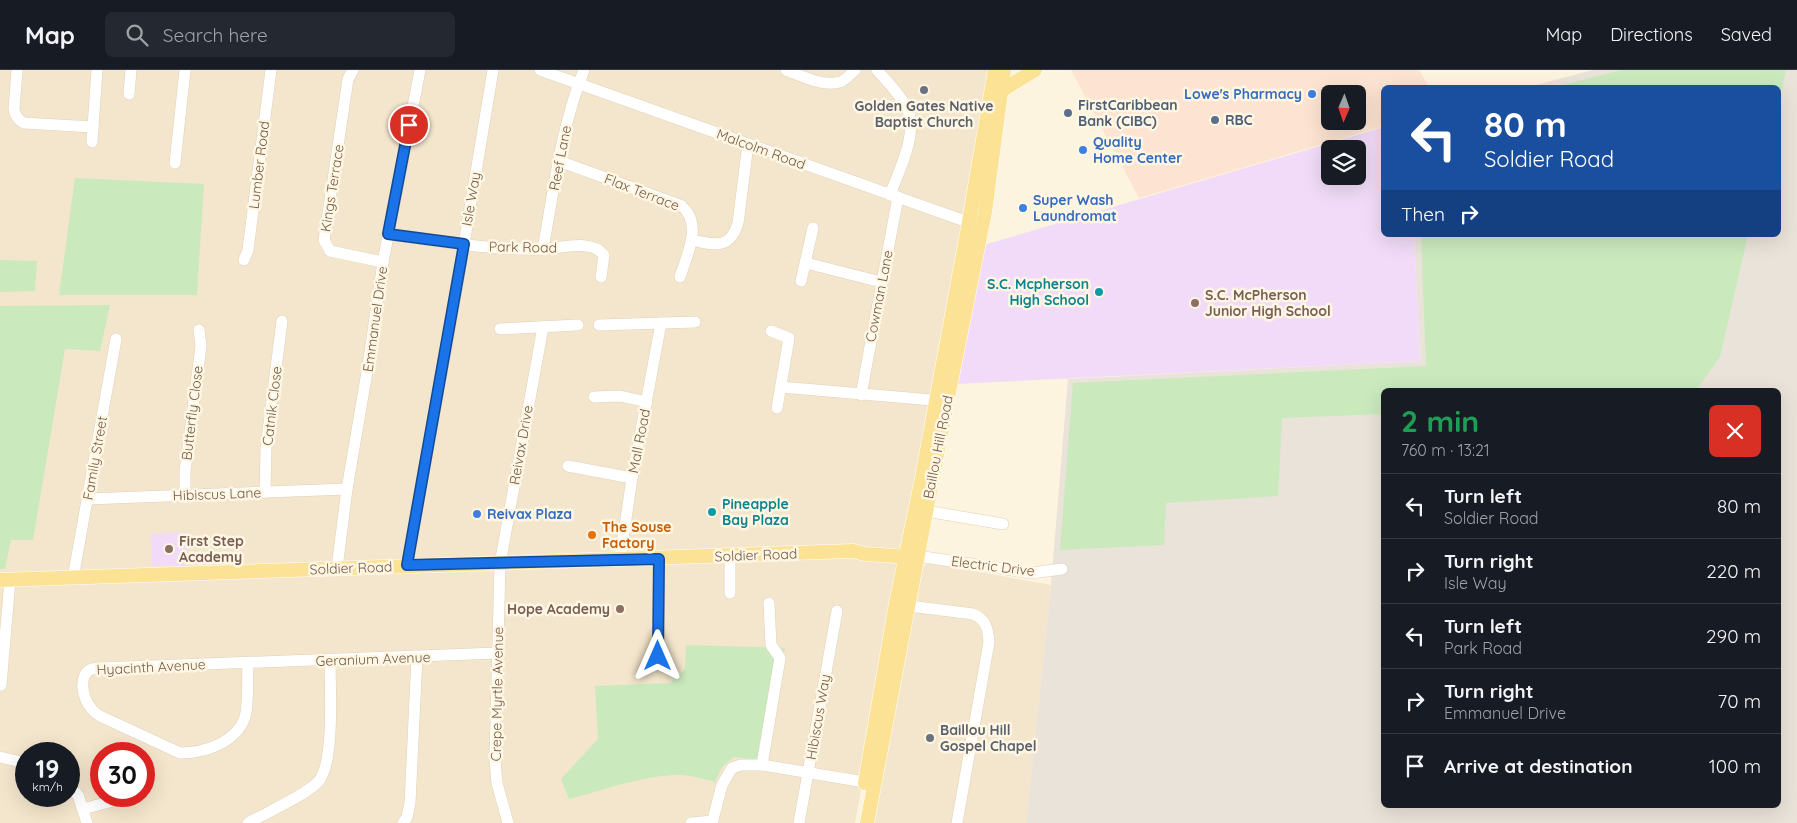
<!DOCTYPE html>
<html lang="en">
<head>
<meta charset="utf-8">
<style>
  :root { --surface:#171b24; --page:#242831; --text:#f1f3f6; --muted:#9ea1a6; --line:#363941 }
  body { margin:0; font-family:Quicksand,sans-serif; background:var(--page); color:var(--text); height:100vh; display:flex; flex-direction:column; font-size:19px; white-space:nowrap }
  * { box-sizing:border-box; margin:0 }
  p { font-size:16px; color:var(--muted) }
  .icon { flex:none; width:28px; height:28px; fill:none; stroke:currentColor; stroke-width:2; stroke-linecap:round; stroke-linejoin:round }
  .map { position:relative; flex:1; overflow:hidden }
  .panel { position:absolute; left:1381px; top:318px; width:400px; height:420px; display:flex; flex-direction:column; background:var(--surface); border-radius:8px; box-shadow:0 5px 20px #0002 }
  .panel>* { flex:none }
  .guide { position:absolute; left:1381px; top:15px; width:400px; height:152px; border-radius:8px; box-shadow:0 5px 20px #0002; background:#1a4fa0; color:#fff; overflow:hidden }
  .needle { width:32px; rotate:182deg }
  .fabs { position:absolute; left:1321px; top:15px; display:grid; gap:10px }
  .fabs a { display:grid; place-items:center; width:45px; height:45px; border-radius:8px; background:var(--surface); box-shadow:0 5px 20px #0002; font-size:25px }
  .speed { position:absolute; left:15px; top:672px; display:flex; gap:10px; font-size:25px; font-weight:700; text-align:center }
  .speed>* { display:grid; place-content:center; width:65px; height:65px; border-radius:50%; background:var(--surface); box-shadow:0 5px 20px #0002; line-height:1 }
  .speed small { font-size:12px; font-weight:400 }
  .speed .limit { border:8px solid #d22; background:#fff; color:#111 }
  .pin { position:absolute; display:grid; place-items:center; width:42px; height:42px; color:#fff; margin:-21px; border:2px solid #fff; border-radius:50%; box-shadow:0 1px 5px #0007 }
  .me { position:absolute; width:55px; margin:-28px; rotate:0deg; stroke-linejoin:round; filter:drop-shadow(0 0 4px #0008) }
  .turn { display:flex; align-items:center; gap:18px; height:105px; padding:0 20px; font-size:22px }
  .turn .icon { width:65px; height:65px; stroke-width:2.5 }
  .turn b { display:block; font-size:35px; line-height:42px }
  .then { display:flex; align-items:center; height:48px; padding:0 20px; background:#0003; gap:10px; font-size:19px }
  .round { display:grid; place-items:center; flex:none; width:52px; height:52px; border-radius:8px; background:var(--page) }
  .summary { display:flex; align-items:center; justify-content:space-between; height:85px; padding:0 20px }
  h1 { font-size:30px; font-weight:800; line-height:38px; color:#1e9e55 }
  ul { padding:0; list-style:none }
  li { display:flex; align-items:center; gap:15px; height:65px; padding:0 20px; border-top:1px solid var(--line) }
  li div { flex:1 }
  li b { display:block; font-size:19px }
  li em { font-style:normal }
  header { display:flex; align-items:center; gap:30px; box-sizing:border-box; height:70px; padding:0 25px; background:var(--surface); border-bottom:1px solid var(--line) }
  header strong { font-size:24px }
  nav { display:flex; gap:28px; margin-inline-start:auto; font-size:18px }
  .search { width:350px; height:45px; background:var(--page); display:flex; align-items:center; gap:12px; box-sizing:border-box; padding:0 18px; border-radius:8px; color:var(--muted); font-size:19px }
  .map>svg:first-child { display:block }
</style>
</head>
<body>
<header>
<strong>Map</strong>
<div class="search"><svg class="icon" aria-label="search" viewBox="0 0 24 24"><circle cx="10" cy="10" r="6"/><path d="M15 15l6 6"/></svg>Search here</div>
<nav><a>Map</a><a>Directions</a><a>Saved</a></nav>
</header>
<div class="map">
<svg width="1797" height="753" viewBox="0 0 1797 753">
  <rect width="100%" height="100%" fill="#fcf4de"/>
  <!-- residential -->
  <g fill="#f4e6cc" fill-rule="evenodd">
    <path d="M0,0H992L855,753H0ZM26,684H69V726H26ZM101,684H144V726H101Z"/>
    <polygon points="929,493 1051,515 1026,753 873,753 921,497"/>
  </g>
  <!-- commercial -->
  <path fill="#fde3d1" fill-rule="evenodd" d="M1071,0H1419L1429,17L1384,18V56L1139,128ZM1330,24H1358V51H1330Z"/>
  <!-- industrial -->
  <path fill="#eae3da" fill-rule="evenodd" d="M1593,0H1797V753H1026L1051,515L1068,309L1420,291L1414,165H1779V18L1528,17ZM1384,320H1779V735H1384Z"/>
  <!-- education -->
  <g fill="#f1dbf8" fill-rule="evenodd">
    <path d="M1384,57V165H1414L1420,291L957,314L984,175ZM1330,79H1358V106H1330Z"/>
    <polygon points="186,462 188,495 152,496 151,464"/>
  </g>
  <!-- green -->
  <g fill="#cae9bd">
    <polygon points="1621,0 1786,0 1779,33 1779,18 1556,17"/>
    <polygon points="75,108 204,114 197,225 59,225"/>
    <polygon points="1421,165 1748,165 1720,287 1697,319 1693,320 1384,320 1384,344 1282,348 1278,426 1166,433 1164,475 1060,480 1073,313 1426,296"/>
    <polygon points="0,190 37,191 35,221 0,222"/>
    <polygon points="110,235 100,281 65,279 33,470 11,470 5,499 0,499 0,236"/>
    <path d="M686,575L785,578L764,691L734,687L722,697L715,712C703,709 692,705 680,705C648,704 600,721 569,729L561,709L598,669L595,616L670,613L685,599Z"/>
  </g>
  <g fill="none" stroke-linecap="round" stroke-linejoin="round">
    <defs>
      <g id="minor">
        <path d="M17,0L14,39C15,46 18,50 24,53L93,57"/>
        <polyline points="353,0 348,9 324,170 330,181 383,192"/>
        <polyline points="540,0 976,155"/>
        <path d="M786,0C802,6 823,17 840,12C846,10 851,4 855,0"/>
        <path d="M877,0C888,13 902,26 908,41C918,64 898,103 890,125"/>
        <polyline points="129,24 131,0"/>
        <polyline points="92,72 97,0"/>
        <path d="M559,91L682,136C703,155 687,184 680,207"/>
        <polyline points="175,93 185,0"/>
        <path d="M388,164C440,171 493,181 545,179C562,178 592,169 604,185L601,207"/>
        <path d="M691,170C714,175 730,180 738,153L748,74"/>
        <path d="M543,179C554,119 561,57 584,0"/>
        <polyline points="244,190 248,180 271,0"/>
        <polyline points="806,193 881,212"/>
        <polyline points="801,211 813,158"/>
        <polyline points="599,255 695,252"/>
        <polyline points="500,259 578,255"/>
        <polyline points="771,261 789,268 777,338"/>
        <polyline points="781,317 944,331"/>
        <polyline points="861,325 898,127"/>
        <polyline points="594,327 620,326 647,332"/>
        <polyline points="568,396 632,408"/>
        <polyline points="265,422 266,378 282,251"/>
        <polyline points="185,426 185,401 201,276 199,260"/>
        <polyline points="88,429 347,419"/>
        <polyline points="926,441 1003,454"/>
        <polyline points="730,485 730,523"/>
        <polyline points="620,490 632,408 661,253"/>
        <polyline points="917,490 924,487 1031,503 1062,499"/>
        <polyline points="407,495 457,216 493,0"/>
        <polyline points="337,498 347,419 368,296 383,192 420,0"/>
        <polyline points="73,508 116,269"/>
        <path d="M909,536L973,544C986,549 988,559 989,572L957,753"/>
        <polyline points="658,585 659,489"/>
        <path d="M248,593C247,609 249,633 245,647C236,673 204,683 180,683L100,646C97,644 93,641 91,638C83,630 77,604 92,599C94,598 97,598 100,598L497,583"/>
        <polyline points="1,615 10,510"/>
        <polyline points="0,687 26,693"/>
        <polyline points="762,695 780,588 771,575 769,533"/>
        <polyline points="69,716 78,725 87,753"/>
        <polyline points="83,739 109,732"/>
        <path d="M248,753C266,743 304,726 318,712C335,694 330,617 330,591"/>
        <polyline points="403,753 407,747 410,733 417,587"/>
        <polyline points="508,753 497,713 495,690 500,494 543,257"/>
        <polyline points="691,753 713,751"/>
        <polyline points="712,753 722,715 732,698 741,695 762,695 865,712"/>
        <polyline points="799,753 837,541"/>
      </g>
      <g id="major">
        <polyline points="998,23 1035,0"/>
        <polyline points="0,510 853,481 865,484 896,486 917,490"/>
        <polyline points="865,713 896,533 921,413 967,163 995,0"/>
        <polyline points="867,753 947,332 985,142 1004,0"/>
      </g>
    </defs>
    <!-- minor casing -->
    <use href="#minor" stroke="#e0d0ba" stroke-width="12"/>
    <!-- major casing -->
    <use href="#major" stroke="#fff" stroke-width="15"/>
    <!-- minor -->
    <use href="#minor" stroke="#fff" stroke-width="11"/>
    <!-- major -->
    <use href="#major" stroke="#fce294" stroke-width="14"/>
  </g>
  <g fill="none" stroke-linecap="round" stroke-linejoin="round">
    <defs>
      <polyline id="route" points="409,55 388,164 464,174 407,495 659,489 658,586"/>
    </defs>
    <!-- route casing -->
    <use href="#route" stroke="#114b97" stroke-width="12"/>
    <!-- route -->
    <use href="#route" stroke="#1a73e8" stroke-width="9"/>
  </g>
  <!-- markers -->
  <g fill="#6b7280" stroke="#fff7e4" stroke-width="2">
    <circle cx="924" cy="20" r="5"/>
    <circle cx="930" cy="668" r="5"/>
  </g>
  <g fill="#3f7fe0" stroke="#fff7e4" stroke-width="2">
    <circle cx="1312" cy="24" r="5"/>
    <circle cx="1083" cy="80" r="5"/>
    <circle cx="1023" cy="138" r="5"/>
    <circle cx="477" cy="444" r="5"/>
  </g>
  <g fill="#5c6f8a" stroke="#fff7e4" stroke-width="2">
    <circle cx="1068" cy="43" r="5"/>
    <circle cx="1215" cy="50" r="5"/>
  </g>
  <g fill="#0f9aa8" stroke="#fff7e4" stroke-width="2">
    <circle cx="1099" cy="222" r="5"/>
    <circle cx="712" cy="442" r="5"/>
  </g>
  <g fill="#8d6e63" stroke="#fff7e4" stroke-width="2">
    <circle cx="1195" cy="233" r="5"/>
    <circle cx="169" cy="479" r="5"/>
    <circle cx="620" cy="539" r="5"/>
  </g>
  <circle fill="#e8710a" stroke="#fff7e4" stroke-width="2" cx="592" cy="465" r="5"/>
  <g text-anchor="middle" dominant-baseline="central" stroke-width="5" stroke-linejoin="round" paint-order="stroke">
    <!-- shop labels -->
    <g font-size="14" font-weight="bold" fill="#366cbe" stroke="#fff7e4" text-anchor="start">
      <text x="1302" y="24" text-anchor="end">Lowe's Pharmacy</text>
      <text x="1093" y="72">Quality<tspan x="1093" dy="16">Home Center</tspan></text>
      <text x="1033" y="130">Super Wash<tspan x="1033" dy="16">Laundromat</tspan></text>
      <text x="487" y="444">Reivax Plaza</text>
    </g>
    <!-- service labels -->
    <g font-size="14" font-weight="bold" fill="#4e5e75" stroke="#fff7e4" text-anchor="start">
      <text x="1078" y="35">FirstCaribbean<tspan x="1078" dy="16">Bank (CIBC)</tspan></text>
      <text x="1225" y="50">RBC</text>
    </g>
    <!-- worship labels -->
    <g font-size="14" font-weight="bold" fill="#5b616d" stroke="#fff7e4">
      <text x="924" y="36">Golden Gates Native<tspan x="924" dy="16">Baptist Church</tspan></text>
      <text x="940" y="660" text-anchor="start">Baillou Hill<tspan x="940" dy="16">Gospel Chapel</tspan></text>
    </g>
    <!-- street labels -->
    <g font-size="14" fill="#725b46" stroke="#fff7e4">
      <text transform="translate(761 79) rotate(20)">Malcolm Road</text>
      <text transform="translate(560 88) rotate(-79)">Reef Lane</text>
      <text transform="translate(259 95) rotate(-83)">Lumber Road</text>
      <text transform="translate(332 118) rotate(-81)">Kings Terrace</text>
      <text transform="translate(642 122) rotate(21)">Flax Terrace</text>
      <text transform="translate(471 129) rotate(-80)">Isle Way</text>
      <text transform="translate(523 177) rotate(1)">Park Road</text>
      <text transform="translate(879 226) rotate(-79)">Cowman Lane</text>
      <text transform="translate(375 249) rotate(-82)">Emmanuel Drive</text>
      <text transform="translate(272 336) rotate(-83)">Catnik Close</text>
      <text transform="translate(192 343) rotate(-83)">Butterfly Close</text>
      <text transform="translate(639 371) rotate(-79)">Mall Road</text>
      <text transform="translate(521 375) rotate(-80)">Reivax Drive</text>
      <text transform="translate(938 377) rotate(-79)">Baillou Hill Road</text>
      <text transform="translate(95 388) rotate(-80)">Family Street</text>
      <text transform="translate(217 424) rotate(-2)">Hibiscus Lane</text>
      <text transform="translate(756 485) rotate(-2)">Soldier Road</text>
      <text transform="translate(993 496) rotate(7)">Electric Drive</text>
      <text transform="translate(351 498) rotate(-2)">Soldier Road</text>
      <text transform="translate(373 589) rotate(-2)">Geranium Avenue</text>
      <text transform="translate(151 597) rotate(-3)">Hyacinth Avenue</text>
      <text transform="translate(497 624) rotate(-89)">Crepe Myrtle Avenue</text>
      <text transform="translate(818 647) rotate(-80)">Hibiscus Way</text>
    </g>
    <!-- culture labels -->
    <g font-size="14" font-weight="bold" fill="#0d838f" stroke="#fff7e4" text-anchor="end">
      <text x="1089" y="214">S.C. Mcpherson<tspan x="1089" dy="16">High School</tspan></text>
      <text x="722" y="434" text-anchor="start">Pineapple<tspan x="722" dy="16">Bay Plaza</tspan></text>
    </g>
    <!-- education labels -->
    <g font-size="14" font-weight="bold" fill="#785e54" stroke="#fff7e4" text-anchor="start">
      <text x="1205" y="225">S.C. McPherson<tspan x="1205" dy="16">Junior High School</tspan></text>
      <text x="179" y="471">First Step<tspan x="179" dy="16">Academy</tspan></text>
      <text x="610" y="539" text-anchor="end">Hope Academy</text>
    </g>
    <!-- food labels -->
    <g font-size="14" font-weight="bold" fill="#c56008" stroke="#fff7e4" text-anchor="start">
      <text x="602" y="457">The Souse<tspan x="602" dy="16">Factory</tspan></text>
    </g>
  </g>
</svg>
<div class="fabs">
<a><svg class="needle" viewBox="-14 -14 28 28"><path d="M0-13l5 13h-10z" fill="#e53935"/><path d="M0 13l5-13h-10z" fill="#9ea1a6"/></svg></a>
<a><svg class="icon" aria-label="layers" viewBox="0 0 24 24"><path d="M12 4l9 5-9 5-9-5zM3 14l9 5 9-5"/></svg></a>
</div>
<div class="speed"><div>19<small>km/h</small></div><div class="limit">30</div></div>
<div class="pin" style="left:409px;top:55px;background:#d93025"><svg class="icon" aria-label="arrive" viewBox="0 0 24 24"><path d="M6 21V4h12l-3 4 3 4H6"/></svg></div>
<svg class="me" style="left:658px;top:586px" viewBox="-20 -20 40 40"><path d="M0-17L14 15 0 8-14 15z" fill="#1a73e8" stroke="#fff" stroke-width="4"/></svg>
<div class="guide">
<div class="turn"><svg class="icon" aria-label="left" viewBox="0 0 24 24"><path d="M17 20v-9H6M10 6l-5 5 5 5"/></svg><div><b>80 m</b>Soldier Road</div></div>
<div class="then">Then<svg class="icon" aria-label="right" viewBox="0 0 24 24"><path d="M7 20v-9h11M14 6l5 5-5 5"/></svg></div>
</div>
<section class="panel">
<div class="summary"><div><h1>2 min</h1><p>760 m · 13:21</p></div><a class="round" style="background:#d93025;color:#fff"><svg class="icon" aria-label="close" viewBox="0 0 24 24"><path d="M6 6l12 12M18 6L6 18"/></svg></a></div>
<ul>
<li><svg class="icon" aria-label="left" viewBox="0 0 24 24"><path d="M17 20v-9H6M10 6l-5 5 5 5"/></svg><div><b>Turn left</b><p>Soldier Road</p></div><em>80 m</em></li>
<li><svg class="icon" aria-label="right" viewBox="0 0 24 24"><path d="M7 20v-9h11M14 6l5 5-5 5"/></svg><div><b>Turn right</b><p>Isle Way</p></div><em>220 m</em></li>
<li><svg class="icon" aria-label="left" viewBox="0 0 24 24"><path d="M17 20v-9H6M10 6l-5 5 5 5"/></svg><div><b>Turn left</b><p>Park Road</p></div><em>290 m</em></li>
<li><svg class="icon" aria-label="right" viewBox="0 0 24 24"><path d="M7 20v-9h11M14 6l5 5-5 5"/></svg><div><b>Turn right</b><p>Emmanuel Drive</p></div><em>70 m</em></li>
<li><svg class="icon" aria-label="arrive" viewBox="0 0 24 24"><path d="M6 21V4h12l-3 4 3 4H6"/></svg><div><b>Arrive at destination</b></div><em>100 m</em></li>
</ul>
</section>
</div>
</body>
</html>
